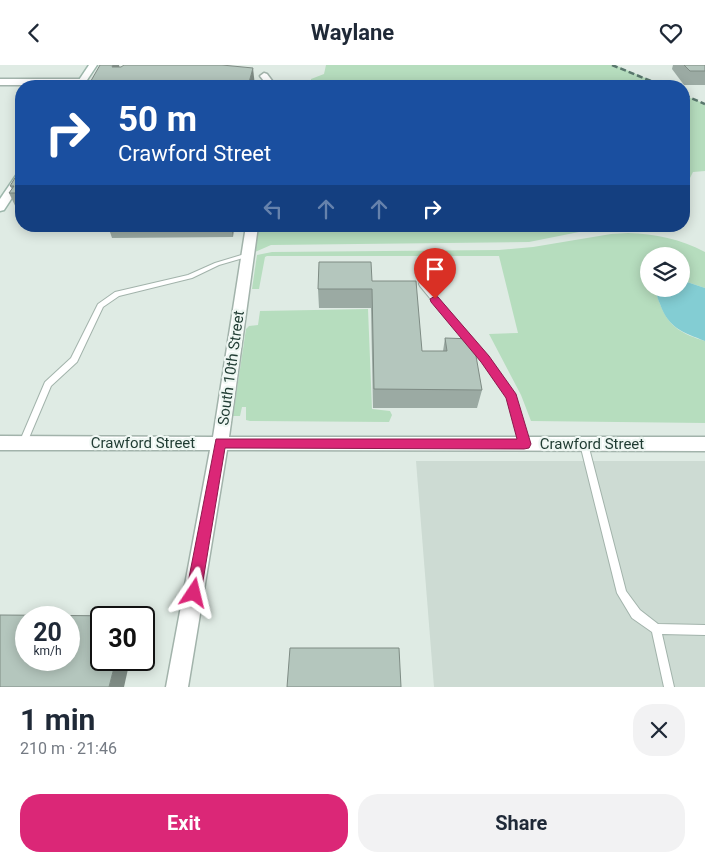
<!DOCTYPE html>
<html lang="en">
<head>
<meta charset="utf-8">
<style>
  :root { --surface:#fff; --page:#f2f2f3; --text:#1f2937; --muted:#747a83; --accent:#db2777 }
  body { margin:0; font-family:Roboto,sans-serif; background:var(--page); color:var(--text); height:100vh; display:flex; flex-direction:column; font-size:19px; white-space:nowrap }
  * { box-sizing:border-box; margin:0 }
  p { font-size:16px; color:var(--muted) }
  .icon { flex:none; width:28px; height:28px; fill:none; stroke:currentColor; stroke-width:2; stroke-linecap:round; stroke-linejoin:round }
  .map { position:relative; height:622px; overflow:hidden }
  .panel { display:flex; flex-direction:column; background:var(--surface); flex:1 }
  .panel>* { flex:none }
  .banner { position:absolute; left:15px; top:15px; width:675px; height:152px; border-radius:20px; box-shadow:0 2px 12px #0003; background:#1a4fa0; color:#fff; overflow:hidden }
  .fabs { position:absolute; left:640px; top:182px; display:grid; gap:10px }
  .fabs a { display:grid; place-items:center; width:50px; height:50px; border-radius:50%; background:var(--surface); box-shadow:0 2px 12px #0003; font-size:25px }
  .speed { position:absolute; left:15px; top:541px; display:flex; gap:10px; font-size:25px; font-weight:700; text-align:center }
  .speed>* { display:grid; place-content:center; width:65px; height:65px; border-radius:50%; background:var(--surface); box-shadow:0 2px 12px #0003; line-height:1 }
  .speed small { font-size:12px; font-weight:400 }
  .speed .limit { border:2px solid #111; border-radius:8px; background:#fff; color:#111 }
  .pin { position:absolute; display:grid; place-items:center; width:42px; height:42px; color:#fff; margin:-51px -21px; border-radius:50% 50% 50% 0; rotate:-45deg; box-shadow:0 0 5px #0007 }
  .pin .icon { rotate:45deg }
  .me { position:absolute; width:55px; margin:-28px; rotate:10deg; stroke-linejoin:round; filter:drop-shadow(0 0 4px #0008) }
  .turn { display:flex; align-items:center; gap:18px; height:105px; padding:0 20px; font-size:22px }
  .turn .icon { width:65px; height:65px; stroke-width:2.5 }
  .turn b { display:block; font-size:35px; line-height:42px }
  .lanes { display:flex; align-items:center; height:48px; padding:0 20px; background:#0003; justify-content:center; gap:25px; direction:ltr }
  .lanes .off { opacity:.35 }
  .round { display:grid; place-items:center; flex:none; width:52px; height:52px; border-radius:20px; background:var(--page) }
  .head { display:flex; align-items:center; justify-content:space-between; height:85px; padding:0 20px }
  h1 { font-size:30px; font-weight:700; line-height:38px }
  .primary-button { display:flex; gap:10px; margin-top:auto; padding:10px 20px }
  .primary-button a { flex:1; height:58px; border-radius:20px; background:var(--accent); color:#fff; font-size:20px; font-weight:700; line-height:58px; text-align:center }
  .primary-button a+a { background:var(--page); color:var(--text) }
  header { display:flex; justify-content:space-between; align-items:center; height:65px; padding:0 20px; background:var(--surface); font-size:22px; font-weight:700 }
  .map>svg:first-child { display:block }
</style>
</head>
<body>
<header><svg class="icon" aria-label="back" viewBox="0 0 24 24"><path d="M15 5l-7 7 7 7"/></svg>Waylane<svg class="icon" aria-label="heart" viewBox="0 0 24 24"><path d="M12 20l-8-8c-3-5 5-10 8-4 3-6 11-1 8 4z"/></svg></header>
<div class="map">
<svg width="705" height="622" viewBox="0 0 705 622">
  <rect width="100%" height="100%" fill="#dfebe4"/>
  <!-- built -->
  <polygon fill="#cddbd3" points="416,396 705,396 705,622 434,622"/>
  <!-- green -->
  <g fill="#b6ddbe">
    <polygon points="326,0 615,0 664,21 311,21 311,14 324,9"/>
    <polygon points="684,30 705,39 705,106 693,107 685,123 684,130"/>
    <polygon points="259,161 609,161 529,177 271,180 255,187"/>
    <path d="M628,168C655,169 681,174 705,187V223L681,215V191H649V224H657C656,230 658,234 660,239C669,263 683,269 705,276V358L531,356L521,330L489,269L518,268L499,191H267L265,192L259,224H252L257,190L272,187L499,185L533,182L611,169Z"/>
    <polygon points="368,244 372,344 390,346 392,350 389,357 250,356 246,355 246,342 242,342 240,351 233,351 246,264 249,261 258,260 260,246"/>
  </g>
  <!-- water -->
  <path fill="#83cdd3" d="M681,215L705,223V276C683,267 669,264 660,239C658,234 656,230 657,224H681Z"/>
  <g fill="none" stroke-linecap="round" stroke-linejoin="round">
    <defs>
      <g id="lane">
        <polygon points="248,188 250,189 250,191 219,200 192,213 119,231 103,242 77,297 51,321 26,380 23,381 20,380 19,378 45,317 71,293 98,239 115,227 188,210 215,198"/>
        <polygon points="420,217 424,217 488,292 515,330 528,379 527,381 524,382 521,381 520,379 508,333 482,296 420,221 419,219"/>
        <polygon points="584,376 587,377 588,379 626,526 640,545 658,559 705,560 705,570 662,569 674,622 664,622 652,567 632,553 617,528 580,379 581,377"/>
      </g>
      <g id="street">
        <polygon points="264,8 267,9 276,21 268,21 260,11"/>
        <polygon points="0,14 81,14 85,17 81,20 0,20"/>
        <polygon points="246,161 258,161 229,372 705,372 705,386 227,385 188,622 166,622 210,385 0,385 0,371 213,372"/>
      </g>
      <g id="secondary">
        <polygon points="89,0 97,0 83,21 75,21"/>
        <polygon points="21,108 21,119 4,145 0,146 0,134 17,109"/>
      </g>
    </defs>
    <!-- lane casing -->
    <use href="#lane" stroke="#a2b3ab" stroke-width="2"/>
    <!-- street casing -->
    <use href="#street" stroke="#a2b3ab" stroke-width="3"/>
    <!-- secondary casing -->
    <use href="#secondary" stroke="#9db7ac" stroke-width="3"/>
    <!-- lane -->
    <use href="#lane" fill="#fff" fill-rule="evenodd"/>
    <!-- street -->
    <use href="#street" fill="#fff" fill-rule="evenodd"/>
    <!-- secondary -->
    <use href="#secondary" fill="#fff" fill-rule="evenodd"/>
    <!-- rail -->
    <g stroke="#59776d" stroke-width="2.5" stroke-dasharray="6 3" stroke-linecap="butt">
      <polyline points="612,0 663,21"/>
      <polyline points="684,30 705,39"/>
    </g>
  </g>
  <!-- wall -->
  <g fill="#9baaa3">
    <polygon points="673,0 705,0 705,20 684,20 672,4"/>
    <polygon points="21,103 21,147 18,147 9,128 12,124 10,121"/>
    <polygon points="108,161 234,161 233,172 112,173"/>
    <polygon points="372,216 422,286 443,286 445,273 482,325 477,343 373,343 371,243 319,243 318,224"/>
  </g>
  <!-- shaded-wall -->
  <g fill="#7e8b84">
    <polygon points="113,0 119,0 121,10 112,2"/>
    <polygon points="253,3 255,21 248,21"/>
    <polygon points="231,161 234,161 233,172"/>
    <polygon points="116,595 130,595 124,622 109,622"/>
  </g>
  <!-- building -->
  <g fill="#b4c6bd" stroke="#7e8b84" fill-rule="evenodd">
    <polygon points="100,0 113,0 112,2 121,2 124,0 222,0 253,3 248,21 88,21"/>
    <polygon points="684,0 705,0 705,6 690,6"/>
    <polygon points="21,103 21,128 9,128 14,121 10,121"/>
    <polygon points="319,197 371,197 372,216 416,216 422,286 447,286 445,273 473,274 482,325 374,324 372,224 318,224"/>
    <path d="M0,550L127,551L126,552H101V595H116L109,622H0ZM26,552H69V595H26Z"/>
    <polygon points="290,583 399,583 401,622 287,622"/>
  </g>
  <!-- route -->
  <polygon fill="#db2777" stroke="#8e194d" points="435,231 438,232 489,291 516,329 531,379 529,383 524,384 225,383 201,528 199,533 194,535 189,533 186,528 216,374 517,374 506,333 481,297 431,237 430,234"/>
  <g text-anchor="middle" dominant-baseline="central" stroke-width="4.5" stroke-linejoin="round" paint-order="stroke">
    <!-- street labels -->
    <g font-size="15" fill="#1f3b32" stroke="#eff7f3">
      <text transform="translate(231 303) rotate(-82)">South 10th Street</text>
      <text x="143" y="378">Crawford Street</text>
      <text x="592" y="379">Crawford Street</text>
    </g>
  </g>
</svg>
<div class="fabs">
<a><svg class="icon" aria-label="layers" viewBox="0 0 24 24"><path d="M12 4l9 5-9 5-9-5zM3 14l9 5 9-5"/></svg></a>
</div>
<div class="speed"><div>20<small>km/h</small></div><div class="limit">30</div></div>
<div class="pin" style="left:435px;top:234px;background:#d93025"><svg class="icon" aria-label="arrive" viewBox="0 0 24 24"><path d="M6 21V4h12l-3 4 3 4H6"/></svg></div>
<svg class="me" style="left:194px;top:528px" viewBox="-20 -20 40 40"><path d="M0-17L14 15 0 8-14 15z" fill="#db2777" stroke="#fff" stroke-width="4"/></svg>
<div class="banner">
<div class="turn"><svg class="icon" aria-label="right" viewBox="0 0 24 24"><path d="M7 20v-9h11M14 6l5 5-5 5"/></svg><div><b>50 m</b>Crawford Street</div></div>
<div class="lanes"><svg class="icon off" aria-label="left" viewBox="0 0 24 24"><path d="M17 20v-9H6M10 6l-5 5 5 5"/></svg><svg class="icon off" aria-label="ahead" viewBox="0 0 24 24"><path d="M12 20V5M6 11l6-6 6 6"/></svg><svg class="icon off" aria-label="ahead" viewBox="0 0 24 24"><path d="M12 20V5M6 11l6-6 6 6"/></svg><svg class="icon" aria-label="right" viewBox="0 0 24 24"><path d="M7 20v-9h11M14 6l5 5-5 5"/></svg></div>
</div>
</div>
<section class="panel">
<div class="head"><div><h1>1 min</h1><p>210 m · 21:46</p></div><a class="round"><svg class="icon" aria-label="close" viewBox="0 0 24 24"><path d="M6 6l12 12M18 6L6 18"/></svg></a></div>
<div class="primary-button"><a>Exit</a><a>Share</a></div>
</section>
</body>
</html>
